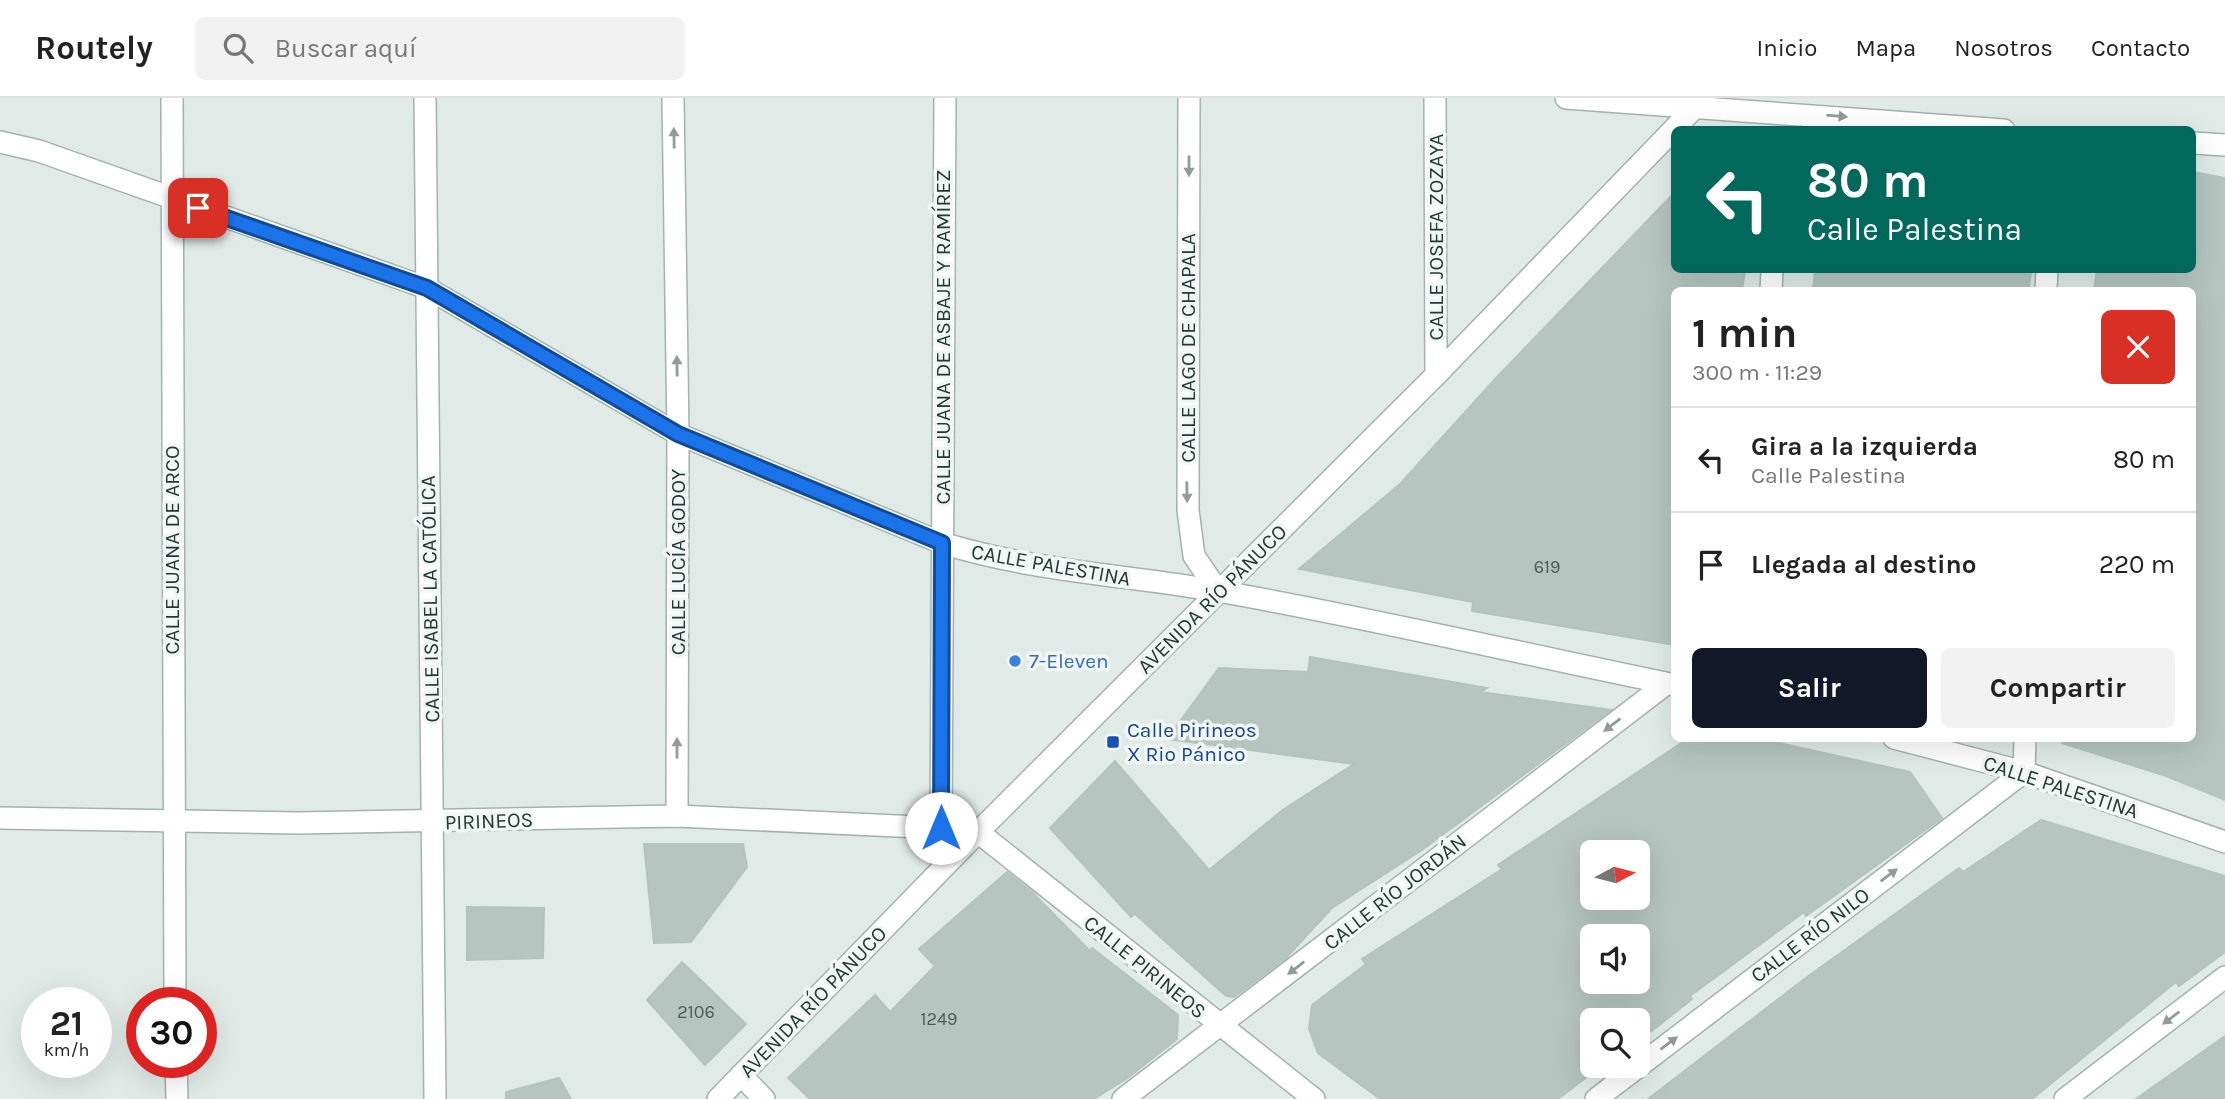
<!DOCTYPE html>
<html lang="es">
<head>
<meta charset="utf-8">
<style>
  :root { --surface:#fff; --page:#f2f2f2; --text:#222; --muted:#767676; --line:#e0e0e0; --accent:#111827 }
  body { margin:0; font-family:Karla,sans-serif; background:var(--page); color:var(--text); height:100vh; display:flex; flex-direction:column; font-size:26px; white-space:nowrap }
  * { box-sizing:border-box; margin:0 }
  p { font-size:23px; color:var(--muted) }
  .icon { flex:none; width:38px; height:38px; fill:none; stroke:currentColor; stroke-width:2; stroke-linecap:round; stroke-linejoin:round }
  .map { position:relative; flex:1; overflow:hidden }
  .details { position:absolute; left:1671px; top:189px; width:525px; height:455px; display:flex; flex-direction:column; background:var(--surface); border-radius:10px; box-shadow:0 7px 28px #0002 }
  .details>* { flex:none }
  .banner { position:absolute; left:1671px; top:28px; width:525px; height:147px; border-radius:10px; box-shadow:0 7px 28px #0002; background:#00695c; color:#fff; overflow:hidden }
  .needle { width:46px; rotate:83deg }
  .controls { position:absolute; left:1580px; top:742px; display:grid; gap:14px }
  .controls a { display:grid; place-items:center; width:70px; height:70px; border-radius:10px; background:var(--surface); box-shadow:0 7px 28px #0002; font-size:35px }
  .speed { position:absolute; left:21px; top:889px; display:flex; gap:14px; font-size:35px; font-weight:700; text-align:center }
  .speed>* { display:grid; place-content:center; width:91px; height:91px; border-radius:50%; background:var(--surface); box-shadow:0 7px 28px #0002; line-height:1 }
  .speed small { font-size:18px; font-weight:400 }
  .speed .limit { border:10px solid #d22; background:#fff; color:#111 }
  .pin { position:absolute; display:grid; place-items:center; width:60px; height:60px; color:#fff; margin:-30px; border-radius:14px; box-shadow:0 4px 10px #0006 }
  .me { position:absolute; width:77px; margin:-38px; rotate:0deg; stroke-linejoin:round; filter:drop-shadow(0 0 5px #0008) }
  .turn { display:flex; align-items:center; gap:24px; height:147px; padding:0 21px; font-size:32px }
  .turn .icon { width:91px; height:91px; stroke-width:2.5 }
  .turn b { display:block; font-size:49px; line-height:60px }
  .round { display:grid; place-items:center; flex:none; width:74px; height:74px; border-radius:10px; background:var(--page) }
  .summary { display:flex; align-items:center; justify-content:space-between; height:119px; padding:0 21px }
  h1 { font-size:42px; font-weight:700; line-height:52px }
  .button { display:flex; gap:14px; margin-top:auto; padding:14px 21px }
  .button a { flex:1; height:80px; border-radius:10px; background:var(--accent); color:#fff; font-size:28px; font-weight:700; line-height:80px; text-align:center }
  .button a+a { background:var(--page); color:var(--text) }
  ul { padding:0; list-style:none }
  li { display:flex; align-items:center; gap:21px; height:105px; padding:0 21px; border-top:2px solid var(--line) }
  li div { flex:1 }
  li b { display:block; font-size:26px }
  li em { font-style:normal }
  header { display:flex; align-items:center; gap:42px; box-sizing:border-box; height:98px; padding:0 35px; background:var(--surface); border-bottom:2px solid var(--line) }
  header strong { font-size:33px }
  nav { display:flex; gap:38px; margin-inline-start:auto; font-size:24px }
  .search { width:490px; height:63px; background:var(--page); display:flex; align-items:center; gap:18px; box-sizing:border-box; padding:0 24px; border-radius:10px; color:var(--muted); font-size:26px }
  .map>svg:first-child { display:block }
</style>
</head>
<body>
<header>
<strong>Routely</strong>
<div class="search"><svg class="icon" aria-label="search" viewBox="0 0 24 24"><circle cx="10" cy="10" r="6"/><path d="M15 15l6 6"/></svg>Buscar aquí</div>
<nav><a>Inicio</a><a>Mapa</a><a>Nosotros</a><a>Contacto</a></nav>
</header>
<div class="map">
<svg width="2225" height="1001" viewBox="0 0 2225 1001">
  <rect width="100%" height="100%" fill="#e0ebe7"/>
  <!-- building -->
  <g fill="#b6c5c0" stroke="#b3c4be" stroke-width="2" fill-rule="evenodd">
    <polygon points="2193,74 2225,80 2225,702 2166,678 2062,645 2063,640 2193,640 2193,192 2094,192 2097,172 2193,172"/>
    <polygon points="1675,94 1675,172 1745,172 1742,192 1675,192 1675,547 1472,513 1473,504 1299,471 1400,386 1497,279"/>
    <polygon points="1815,172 2031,172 2029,192 1813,192"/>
    <polygon points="1310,559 1487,590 1480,594 1611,612 1422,752 1332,810 1285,861 1234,899 1226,898 1135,816 1131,819 1050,730 1115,663 1209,772 1284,711 1354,666 1167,641 1219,570 1308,574"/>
    <path d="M1689,640H1756L1910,674L1942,720L1806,818L1804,814L1690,898L1692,901L1653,932L1638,941V922H1592V975L1558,1001H1380L1318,955L1309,931L1312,907L1366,866L1362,861L1502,771L1498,767ZM1592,754H1638V800H1592ZM1592,838H1638V884H1592Z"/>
    <polygon points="2041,722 2225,778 2225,854 2179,888 2176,884 2032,1001 1648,1001 1807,879 1959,770 1963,774"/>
    <polygon points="644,746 743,746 747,769 691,844 654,845"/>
    <polygon points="1007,774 1032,794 1090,853 1092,850 1178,917 1177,941 1129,979 1094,1001 810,1001 788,980 875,897 890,914 935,868 919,851"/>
    <polygon points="467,809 544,810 543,860 467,862"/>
    <polygon points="682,864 746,926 705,967 647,902"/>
    <polygon points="2225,938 2225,1001 2136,1001"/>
    <polygon points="559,980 571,1001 506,1001 506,994"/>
  </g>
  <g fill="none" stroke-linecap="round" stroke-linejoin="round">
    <defs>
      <g id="minor">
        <polyline points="172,0 175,905"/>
        <polyline points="425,0 435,1001"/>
        <polyline points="673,0 678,336 677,718"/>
        <polyline points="1189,0 1188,412 1194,458 1218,493"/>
        <polyline points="1435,0 1436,277"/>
        <polyline points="1566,0 2004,32"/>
        <path d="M0,44L39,53L427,190L678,336L942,445C1032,473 1126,477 1218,493C1371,520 1523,556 1675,587"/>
        <polyline points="2193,45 2225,47"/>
        <polyline points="1771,192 1772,172"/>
        <polyline points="2046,192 2047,172"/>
        <polyline points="1894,640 2024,674 2225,744"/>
        <polyline points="0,720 298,725 677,718 941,730 978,734 1314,1001"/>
        <polyline points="941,730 945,0"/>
        <polyline points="176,964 177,1001"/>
        <polyline points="741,977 764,1001"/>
        <polyline points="718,1001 978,734 1436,277 1704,0"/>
        <polyline points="1123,1001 1666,586"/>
        <polyline points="1596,1001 2024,674 2025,640"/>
        <polyline points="2065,1001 2225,879"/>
      </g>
    </defs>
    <!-- minor casing -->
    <use href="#minor" stroke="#a3b2ae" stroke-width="24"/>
    <!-- minor -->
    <use href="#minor" stroke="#fff" stroke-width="21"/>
  </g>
  <!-- one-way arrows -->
  <defs><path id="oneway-solid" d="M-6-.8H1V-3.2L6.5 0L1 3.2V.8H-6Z" transform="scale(1.75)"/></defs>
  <g fill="#909c9a">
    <use href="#oneway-solid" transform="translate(1837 18) rotate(5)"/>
    <use href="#oneway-solid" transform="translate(674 40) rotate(-91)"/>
    <use href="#oneway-solid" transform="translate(1189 68) rotate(90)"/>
    <use href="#oneway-solid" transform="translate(677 268) rotate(-91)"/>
    <use href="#oneway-solid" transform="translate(1187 394) rotate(89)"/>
    <use href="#oneway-solid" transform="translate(1612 627) rotate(142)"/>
    <use href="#oneway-solid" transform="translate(677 650) rotate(-90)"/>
    <use href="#oneway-solid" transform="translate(1889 777) rotate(-37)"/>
    <use href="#oneway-solid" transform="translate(1296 870) rotate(142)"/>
    <use href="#oneway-solid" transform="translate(2171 920) rotate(143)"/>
    <use href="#oneway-solid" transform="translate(1669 945) rotate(-37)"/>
  </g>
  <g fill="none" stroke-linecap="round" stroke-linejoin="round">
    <defs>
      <polyline id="route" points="198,110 427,190 678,336 942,445 941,730"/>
    </defs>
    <!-- route casing -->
    <use href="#route" stroke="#114b97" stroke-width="18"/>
    <!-- route -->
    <use href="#route" stroke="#1a73e8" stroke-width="12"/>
  </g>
  <!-- markers -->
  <circle fill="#3f7fe0" stroke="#f1f7f4" stroke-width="2.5" cx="1015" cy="563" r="7"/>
  <rect fill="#1a4fb4" stroke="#f1f7f4" stroke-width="2.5" x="1106" y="637" width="14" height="14" rx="3.5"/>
  <g text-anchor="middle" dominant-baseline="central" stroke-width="7" stroke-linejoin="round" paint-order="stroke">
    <!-- number labels -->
    <g font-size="18" fill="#475d58">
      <text x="1547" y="469">619</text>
      <text x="696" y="914">2106</text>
      <text x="939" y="921">1249</text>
    </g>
    <!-- street labels -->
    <g font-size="21" fill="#223a35" stroke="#f1f7f4">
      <text transform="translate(1436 139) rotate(-90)">CALLE JOSEFA ZOZAYA</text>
      <text transform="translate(943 239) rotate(-90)">CALLE JUANA DE ASBAJE Y RAMÍREZ</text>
      <text transform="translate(1188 250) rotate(-90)">CALLE LAGO DE CHAPALA</text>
      <text transform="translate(172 452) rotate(-90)">CALLE JUANA DE ARCO</text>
      <text transform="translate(678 464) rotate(-90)">CALLE LUCÍA GODOY</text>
      <text transform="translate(1051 467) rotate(10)">CALLE PALESTINA</text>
      <text transform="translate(430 501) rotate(-91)">CALLE ISABEL LA CATÓLICA</text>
      <text transform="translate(1212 501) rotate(-45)">AVENIDA RÍO PÁNUCO</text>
      <text transform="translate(2061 689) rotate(18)">CALLE PALESTINA</text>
      <text transform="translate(489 723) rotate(-2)">PIRINEOS</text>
      <text transform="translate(1395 794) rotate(-38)">CALLE RÍO JORDÁN</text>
      <text transform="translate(1810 837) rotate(-37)">CALLE RÍO NILO</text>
      <text transform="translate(1145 869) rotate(39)">CALLE PIRINEOS</text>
      <text transform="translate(813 904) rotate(-46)">AVENIDA RÍO PÁNUCO</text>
    </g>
    <!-- shop labels -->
    <g font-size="21" fill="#366cbe" stroke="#f1f7f4" text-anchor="start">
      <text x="1029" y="563">7-Eleven</text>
    </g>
    <!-- transit labels -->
    <g font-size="21" fill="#164399" stroke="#f1f7f4" text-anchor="start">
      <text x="1127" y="632">Calle Pirineos<tspan x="1127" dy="24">X Rio Pánico</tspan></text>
    </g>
  </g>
</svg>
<div class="controls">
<a><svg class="needle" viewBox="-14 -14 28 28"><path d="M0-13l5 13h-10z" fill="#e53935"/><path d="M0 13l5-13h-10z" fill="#767676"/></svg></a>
<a><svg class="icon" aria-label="sound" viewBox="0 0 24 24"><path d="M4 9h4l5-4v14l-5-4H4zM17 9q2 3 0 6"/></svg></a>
<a><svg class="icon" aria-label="search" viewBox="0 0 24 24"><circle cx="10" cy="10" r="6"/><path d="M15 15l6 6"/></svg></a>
</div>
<div class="speed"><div>21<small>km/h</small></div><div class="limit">30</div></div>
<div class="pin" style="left:198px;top:110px;background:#d93025"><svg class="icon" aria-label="arrive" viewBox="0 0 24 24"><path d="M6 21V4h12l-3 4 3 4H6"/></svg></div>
<svg class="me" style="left:941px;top:730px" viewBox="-20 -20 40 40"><circle r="19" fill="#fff"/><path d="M0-13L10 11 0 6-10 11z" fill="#1a73e8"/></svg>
<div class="banner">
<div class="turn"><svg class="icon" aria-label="left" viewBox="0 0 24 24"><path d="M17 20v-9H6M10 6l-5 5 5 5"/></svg><div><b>80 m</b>Calle Palestina</div></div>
</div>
<section class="details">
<div class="summary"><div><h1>1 min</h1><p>300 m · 11:29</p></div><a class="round" style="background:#d93025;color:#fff"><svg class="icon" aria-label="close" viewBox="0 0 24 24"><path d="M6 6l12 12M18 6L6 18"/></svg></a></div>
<ul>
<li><svg class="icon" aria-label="left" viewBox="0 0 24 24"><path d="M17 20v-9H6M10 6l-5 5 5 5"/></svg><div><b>Gira a la izquierda</b><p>Calle Palestina</p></div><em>80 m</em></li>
<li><svg class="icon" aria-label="arrive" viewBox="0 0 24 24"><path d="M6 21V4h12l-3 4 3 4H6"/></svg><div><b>Llegada al destino</b></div><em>220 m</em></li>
</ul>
<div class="button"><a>Salir</a><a>Compartir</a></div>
</section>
</div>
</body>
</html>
